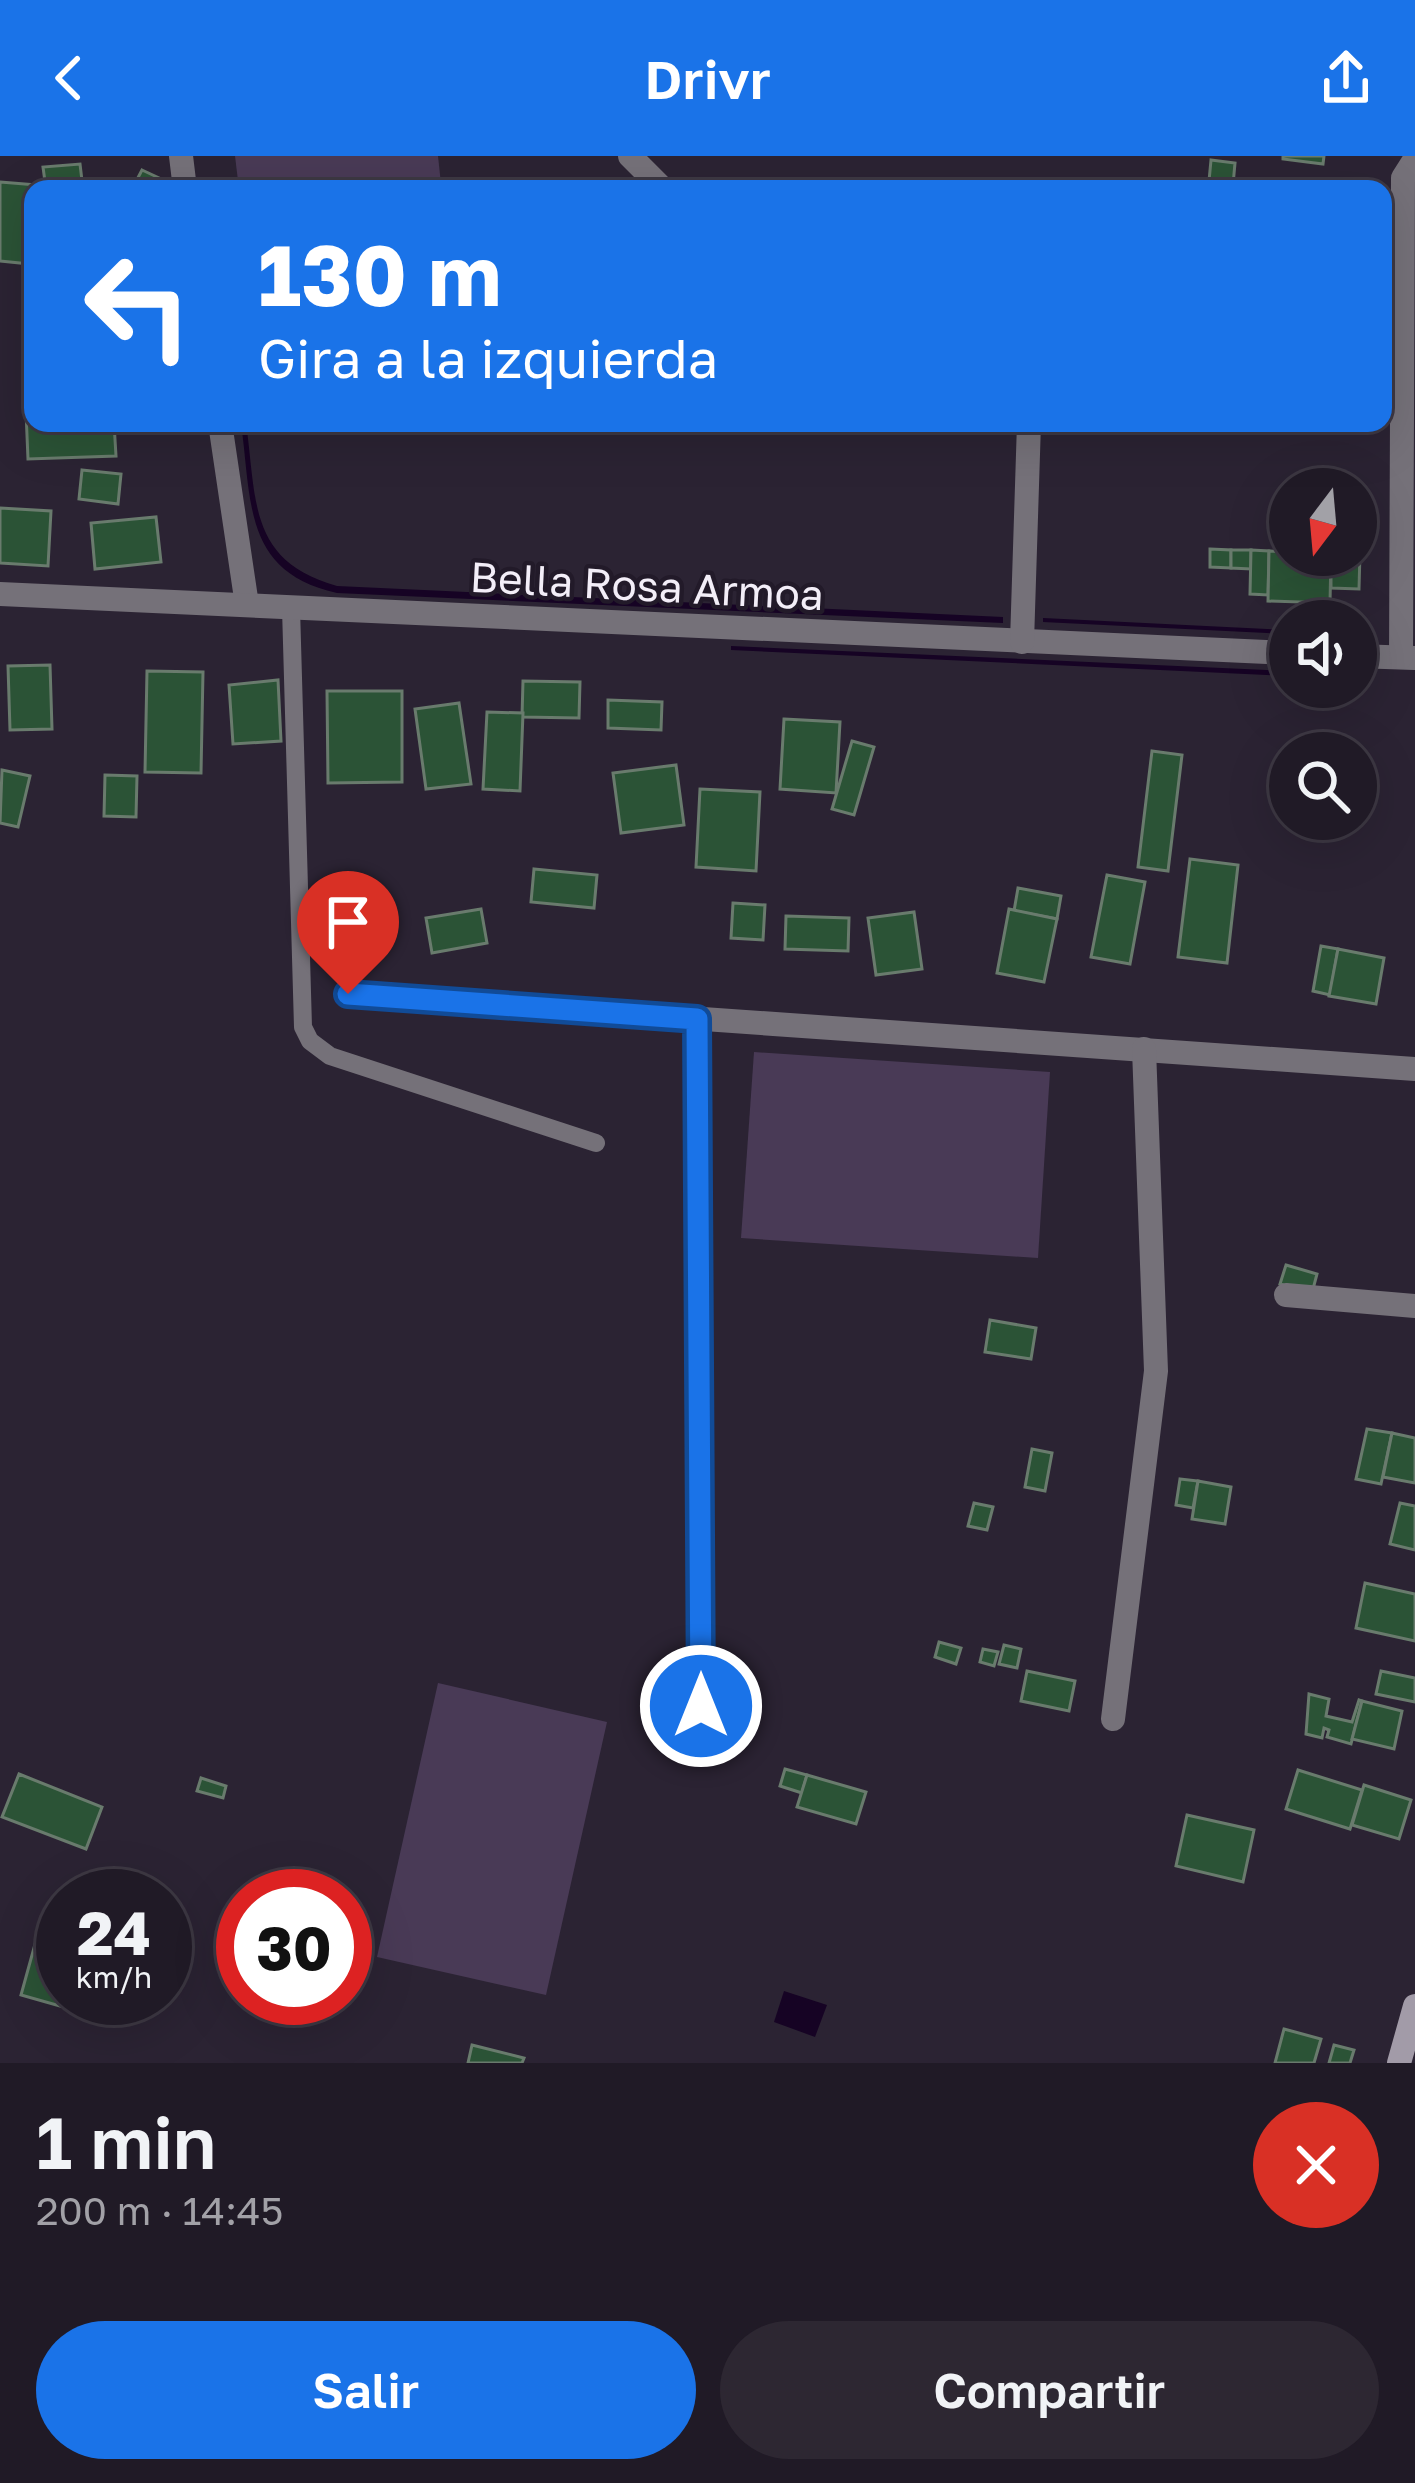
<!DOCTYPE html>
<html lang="es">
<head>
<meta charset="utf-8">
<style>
  :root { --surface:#201a26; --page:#2d2732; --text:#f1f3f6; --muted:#a2a1a7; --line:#3d3843; --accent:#1a73e8 }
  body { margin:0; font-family:"Golos Text",sans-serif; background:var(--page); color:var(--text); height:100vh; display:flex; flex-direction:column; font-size:45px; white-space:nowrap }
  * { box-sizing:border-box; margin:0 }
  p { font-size:39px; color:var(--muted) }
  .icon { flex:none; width:66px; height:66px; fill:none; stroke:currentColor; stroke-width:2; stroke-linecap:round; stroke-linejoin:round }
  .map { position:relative; height:1907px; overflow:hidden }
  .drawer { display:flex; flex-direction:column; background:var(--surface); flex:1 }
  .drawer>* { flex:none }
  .banner { position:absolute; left:24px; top:24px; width:1368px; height:252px; border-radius:24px; box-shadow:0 12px 48px #0002,0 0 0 3px var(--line); background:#1a73e8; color:#fff; overflow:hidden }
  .needle { width:78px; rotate:196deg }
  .tools { position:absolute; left:1269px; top:312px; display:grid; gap:24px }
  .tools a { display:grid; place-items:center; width:108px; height:108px; border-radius:50%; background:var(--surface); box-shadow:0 12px 48px #0002,0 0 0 3px var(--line); font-size:60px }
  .speed { position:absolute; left:36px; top:1713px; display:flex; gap:24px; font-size:60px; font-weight:700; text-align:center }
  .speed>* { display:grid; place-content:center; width:156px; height:156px; border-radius:50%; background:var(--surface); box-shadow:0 12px 48px #0002,0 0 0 3px var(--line); line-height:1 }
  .speed small { font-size:30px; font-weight:400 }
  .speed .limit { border:18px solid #d22; background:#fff; color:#111 }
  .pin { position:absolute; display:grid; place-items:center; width:102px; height:102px; color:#fff; margin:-123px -51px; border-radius:50% 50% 50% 0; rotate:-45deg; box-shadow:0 0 12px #0007 }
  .pin .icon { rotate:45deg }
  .me { position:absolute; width:132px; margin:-66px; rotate:0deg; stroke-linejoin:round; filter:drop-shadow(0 0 9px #0008) }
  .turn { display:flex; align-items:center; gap:42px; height:252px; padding:0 36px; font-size:54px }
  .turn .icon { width:156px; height:156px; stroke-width:2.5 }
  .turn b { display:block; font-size:84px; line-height:102px }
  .round { display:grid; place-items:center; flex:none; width:126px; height:126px; border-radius:63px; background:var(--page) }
  .summary { display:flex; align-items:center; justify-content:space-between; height:204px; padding:0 36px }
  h1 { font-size:72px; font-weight:600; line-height:90px }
  .action { display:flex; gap:24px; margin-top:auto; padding:24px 36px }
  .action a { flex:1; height:138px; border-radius:72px; background:var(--accent); color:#fff; font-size:48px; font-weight:600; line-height:138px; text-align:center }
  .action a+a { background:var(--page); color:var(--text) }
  header { display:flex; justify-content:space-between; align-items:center; height:156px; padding:0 36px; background:var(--accent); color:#fff; font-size:54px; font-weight:600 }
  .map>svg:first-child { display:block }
</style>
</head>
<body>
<header><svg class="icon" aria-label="back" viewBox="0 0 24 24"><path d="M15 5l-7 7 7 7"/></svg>Drivr<svg class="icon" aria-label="share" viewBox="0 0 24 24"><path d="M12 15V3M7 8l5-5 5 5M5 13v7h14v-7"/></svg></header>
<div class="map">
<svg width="1415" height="1907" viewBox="0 0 1415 1907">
  <rect width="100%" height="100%" fill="#2b2333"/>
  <!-- green -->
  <g fill="#493a56">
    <polygon points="235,0 438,0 441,28 400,33 239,33"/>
    <polygon points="754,896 1050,916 1038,1102 741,1082"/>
    <polygon points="438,1527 607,1566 546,1839 377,1801"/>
  </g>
  <!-- water -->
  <g fill="#160324">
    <path d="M241,267H246C257,345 248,405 337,430L1003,461V467L337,437C243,416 252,346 241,267Z"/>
    <polygon points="1043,462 1290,474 1290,478 1043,466"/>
    <polygon points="731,490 1290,515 1290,520 731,494"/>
    <polygon points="784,1835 827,1849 815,1881 774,1866"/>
  </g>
  <!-- building -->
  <g fill="#2b5336" stroke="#697b6d" stroke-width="3">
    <polygon points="1283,0 1324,0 1323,8 1283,3"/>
    <polygon points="1211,4 1235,7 1233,29 1209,25"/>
    <polygon points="80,8 83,33 46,33 43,11"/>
    <polygon points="142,14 174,29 172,33 132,33"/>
    <polygon points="0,26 37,29 33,33 30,108 0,105"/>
    <polygon points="33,231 33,267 114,267 116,300 28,303 25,232"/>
    <polygon points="82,314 121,318 118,348 79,343"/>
    <polygon points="0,352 51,355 48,410 0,407"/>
    <polygon points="156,361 161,406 95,413 91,367"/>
    <polygon points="1210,393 1231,394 1231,412 1210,411"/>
    <polygon points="1231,394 1251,394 1251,413 1231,412"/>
    <polygon points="1251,394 1269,395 1268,439 1250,438"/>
    <polygon points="1269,395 1331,399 1330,447 1268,445"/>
    <polygon points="1356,397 1360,397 1359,433 1331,432 1331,399"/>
    <polygon points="50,509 52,573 10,574 8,510"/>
    <polygon points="147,515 203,516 201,617 145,616"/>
    <polygon points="278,524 281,585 233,588 229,529"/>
    <polygon points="523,525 580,526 579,562 522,561"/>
    <polygon points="327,535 402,535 402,626 328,627"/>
    <polygon points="608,544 662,546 661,574 608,572"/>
    <polygon points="459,547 471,628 426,633 415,553"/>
    <polygon points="487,556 523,557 520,635 483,633"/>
    <polygon points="784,563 840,566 836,637 780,633"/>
    <polygon points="852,585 874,591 854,659 832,653"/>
    <polygon points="1152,595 1182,599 1168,715 1138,711"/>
    <polygon points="676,609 684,669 621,677 613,617"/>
    <polygon points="2,614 30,620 18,671 0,667"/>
    <polygon points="105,619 137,620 136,661 104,660"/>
    <polygon points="700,633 760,636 756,715 696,711"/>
    <polygon points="1190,703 1238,709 1227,807 1178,801"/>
    <polygon points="534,713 597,719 594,752 531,746"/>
    <polygon points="1107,719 1145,726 1130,808 1091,801"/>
    <polygon points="1018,732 1061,740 1057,763 1014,755"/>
    <polygon points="733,747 765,749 763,784 731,782"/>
    <polygon points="481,753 487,787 432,797 426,762"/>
    <polygon points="1009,753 1057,763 1044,826 997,817"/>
    <polygon points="914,756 922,813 876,819 868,762"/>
    <polygon points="786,760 849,762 848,795 785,793"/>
    <polygon points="1321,790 1338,793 1330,839 1313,835"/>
    <polygon points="1338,793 1384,802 1376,848 1329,840"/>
    <polygon points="1286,1109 1317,1118 1312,1137 1280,1128"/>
    <polygon points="990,1164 1036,1172 1031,1203 985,1196"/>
    <polygon points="1367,1273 1392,1277 1381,1328 1356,1323"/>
    <polygon points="1392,1277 1415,1282 1415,1327 1383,1321"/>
    <polygon points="1032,1293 1052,1297 1045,1335 1025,1331"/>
    <polygon points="1180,1323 1198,1325 1193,1352 1176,1349"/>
    <polygon points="1198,1325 1231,1331 1225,1368 1192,1363"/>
    <polygon points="974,1347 993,1351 987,1374 968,1370"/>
    <polygon points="1400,1347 1415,1350 1415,1394 1390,1388"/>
    <polygon points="1365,1427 1415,1438 1415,1485 1356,1472"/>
    <polygon points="939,1486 961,1492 956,1508 935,1501"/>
    <polygon points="1004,1489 1021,1493 1017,1512 999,1508"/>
    <polygon points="983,1493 998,1496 994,1510 980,1506"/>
    <polygon points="1027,1515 1075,1525 1069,1555 1021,1545"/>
    <polygon points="1381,1515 1415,1522 1415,1546 1376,1538"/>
    <polygon points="1309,1538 1329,1543 1326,1560 1352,1566 1359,1544 1362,1545 1351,1588 1327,1581 1329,1574 1324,1572 1322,1582 1306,1578"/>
    <polygon points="1362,1545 1402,1555 1394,1593 1352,1583"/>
    <polygon points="785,1613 807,1619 802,1637 780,1630"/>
    <polygon points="1298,1614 1362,1634 1350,1673 1286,1653"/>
    <polygon points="19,1618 102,1651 86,1693 2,1661"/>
    <polygon points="807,1619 866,1636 856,1668 797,1651"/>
    <polygon points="201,1622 226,1630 223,1642 197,1635"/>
    <polygon points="1364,1629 1411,1644 1399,1683 1352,1669"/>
    <polygon points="1187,1659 1254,1674 1243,1726 1176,1710"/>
    <polygon points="40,1770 63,1776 60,1850 21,1839"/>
    <polygon points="1284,1873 1321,1883 1314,1907 1275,1907"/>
    <polygon points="472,1889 524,1902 522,1907 468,1907"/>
    <polygon points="1334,1889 1354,1894 1350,1907 1329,1907"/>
  </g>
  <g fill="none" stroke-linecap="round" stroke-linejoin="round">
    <!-- lane -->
    <polyline stroke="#757179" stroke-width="18" points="291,452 303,871 310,885 330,900 596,987"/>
    <!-- street -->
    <g stroke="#757179" stroke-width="24">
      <polyline points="181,0 185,33"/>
      <polyline points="630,0 663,33"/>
      <polyline points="220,267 247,449"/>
      <polyline points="0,438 1290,497"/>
      <polyline points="1022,486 1029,267"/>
      <polyline points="1356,500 1414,502"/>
      <polyline points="1401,501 1403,22 1415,3"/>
      <polyline points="348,838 1415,913"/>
      <polyline points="697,863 701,1550"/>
      <polyline points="1286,1139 1415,1150"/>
      <polyline points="1113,1563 1156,1215 1144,893"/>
    </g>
    <!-- secondary -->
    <polyline stroke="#a29ba8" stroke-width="24" points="1399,1907 1415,1850"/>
  </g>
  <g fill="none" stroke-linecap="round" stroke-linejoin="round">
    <defs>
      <polyline id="route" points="348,838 697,863 701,1550"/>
    </defs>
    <!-- route casing -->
    <use href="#route" stroke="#114b97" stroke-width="30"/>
    <!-- route -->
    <use href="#route" stroke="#1a73e8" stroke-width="21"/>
  </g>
  <g text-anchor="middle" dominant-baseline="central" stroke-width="9" stroke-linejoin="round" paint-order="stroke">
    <!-- street labels -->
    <g font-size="42" fill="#f3eef8" stroke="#221a29">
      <text transform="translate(647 429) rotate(3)">Bella Rosa Armoa</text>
    </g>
  </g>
</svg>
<div class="tools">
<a><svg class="needle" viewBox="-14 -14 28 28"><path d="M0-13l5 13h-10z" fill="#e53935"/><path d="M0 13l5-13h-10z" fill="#a2a1a7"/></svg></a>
<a><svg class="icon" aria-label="sound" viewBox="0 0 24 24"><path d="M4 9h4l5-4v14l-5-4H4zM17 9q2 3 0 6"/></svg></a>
<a><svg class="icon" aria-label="search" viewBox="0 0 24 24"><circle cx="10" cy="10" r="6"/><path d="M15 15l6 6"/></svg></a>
</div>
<div class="speed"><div>24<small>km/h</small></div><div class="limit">30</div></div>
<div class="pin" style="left:348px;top:838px;background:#d93025"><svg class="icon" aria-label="arrive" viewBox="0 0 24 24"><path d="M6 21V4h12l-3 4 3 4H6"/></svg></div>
<svg class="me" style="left:701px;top:1550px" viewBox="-20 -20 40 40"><circle r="17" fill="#1a73e8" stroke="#fff" stroke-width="3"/><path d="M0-11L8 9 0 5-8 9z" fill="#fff"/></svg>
<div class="banner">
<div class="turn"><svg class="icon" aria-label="left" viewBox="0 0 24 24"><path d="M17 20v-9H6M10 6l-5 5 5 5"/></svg><div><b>130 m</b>Gira a la izquierda</div></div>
</div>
</div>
<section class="drawer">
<div class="summary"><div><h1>1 min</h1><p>200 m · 14:45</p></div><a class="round" style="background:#d93025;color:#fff"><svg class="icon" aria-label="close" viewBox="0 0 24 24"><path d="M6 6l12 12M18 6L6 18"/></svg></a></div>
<div class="action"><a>Salir</a><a>Compartir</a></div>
</section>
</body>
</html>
